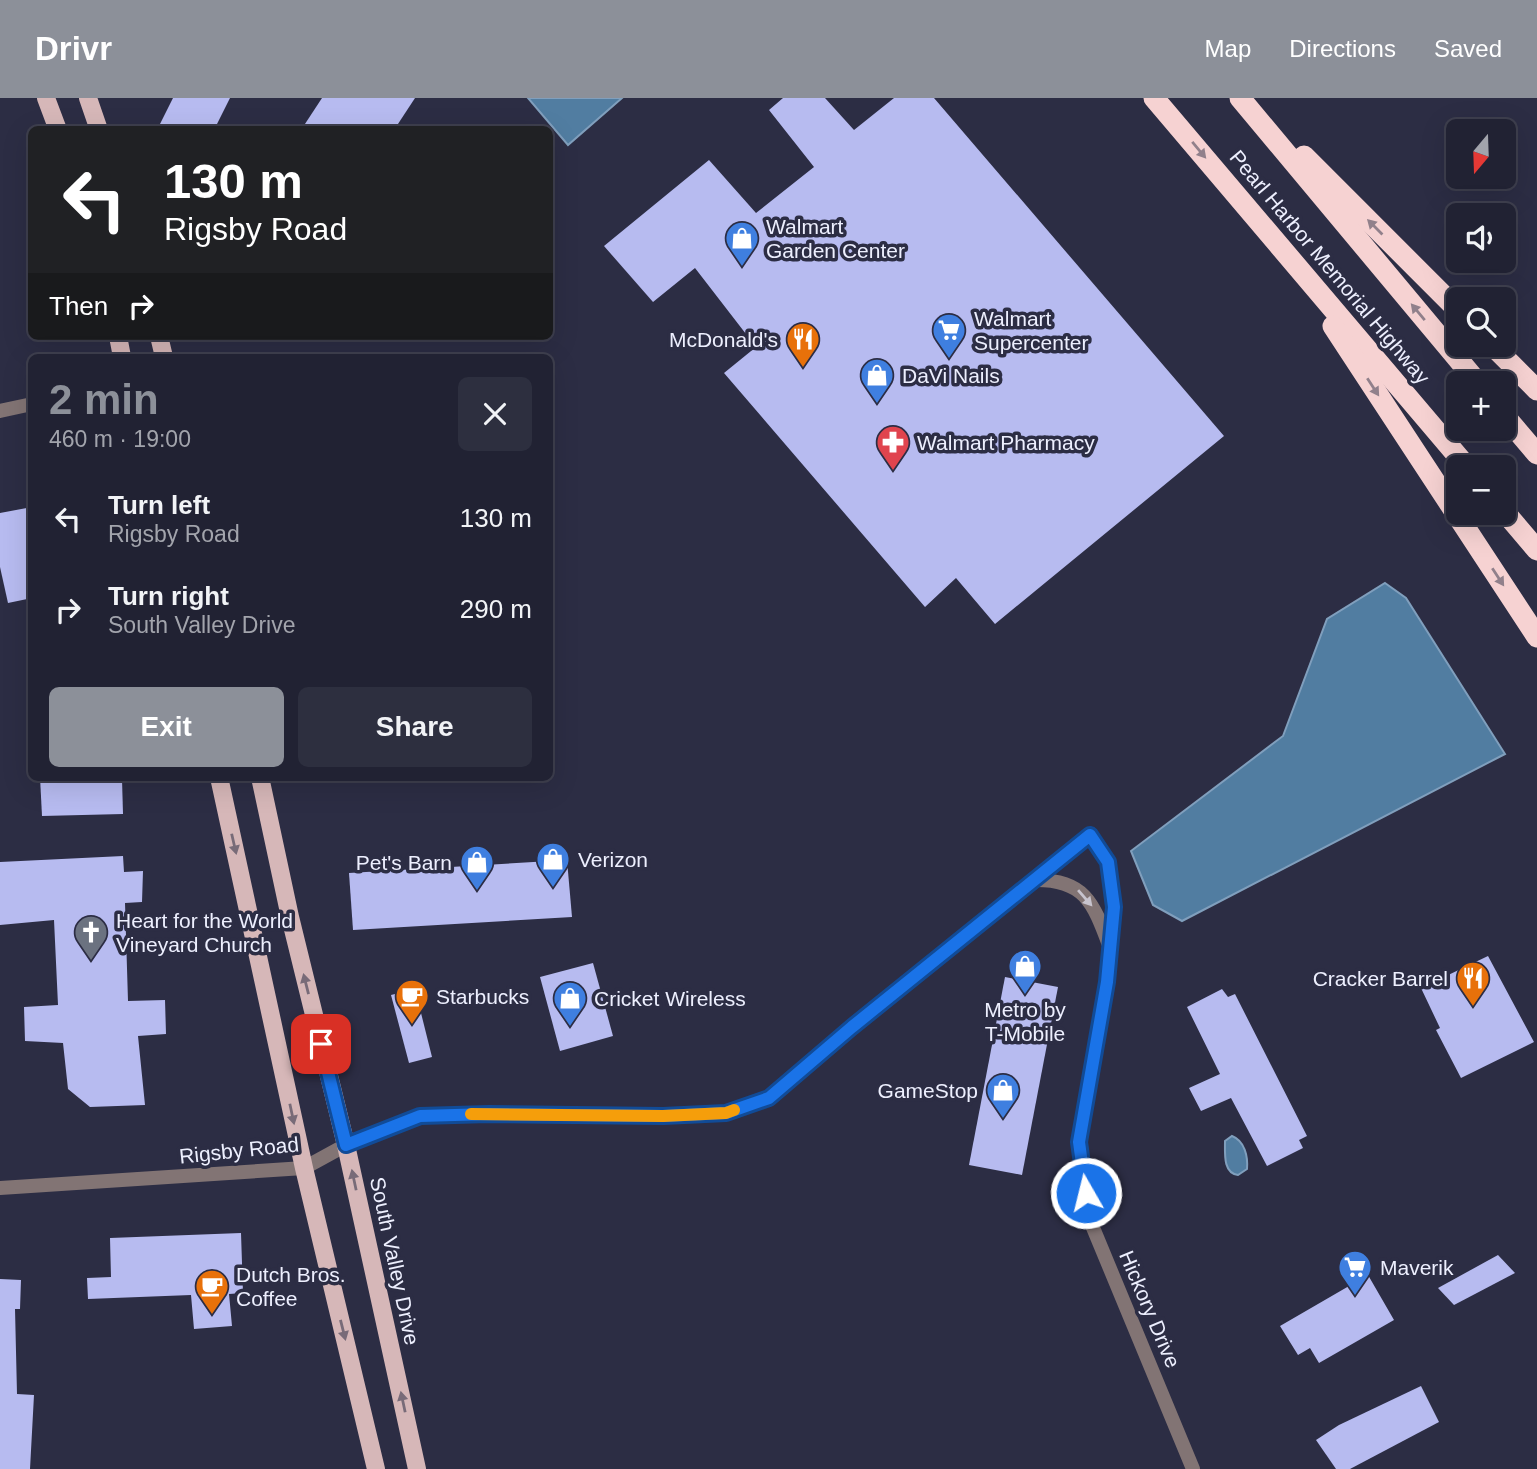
<!DOCTYPE html>
<html lang="en">
<head>
<meta charset="utf-8">
<style>
  :root { --surface:#212233; --page:#2d2f3f; --text:#f1f3f6; --muted:#a2a4ac; --line:#3e3f4e; --accent:#8c9099 }
  body { margin:0; font-family:Helvetica,sans-serif; background:var(--page); color:var(--text); height:100vh; display:flex; flex-direction:column; font-size:26px; white-space:nowrap }
  * { box-sizing:border-box; margin:0 }
  p { font-size:23px; color:var(--muted) }
  .icon { flex:none; width:38px; height:38px; fill:none; stroke:currentColor; stroke-width:2; stroke-linecap:round; stroke-linejoin:round }
  .map { position:relative; flex:1; overflow:hidden }
  .side { position:absolute; left:28px; top:256px; width:525px; height:427px; display:flex; flex-direction:column; background:var(--surface); border-radius:10px; box-shadow:0 7px 28px #0002,0 0 0 2px var(--line) }
  .side>* { flex:none }
  .hud { position:absolute; left:28px; top:28px; width:525px; height:214px; border-radius:10px; box-shadow:0 7px 28px #0002,0 0 0 2px var(--line); background:#202124; color:#fff; overflow:hidden }
  .needle { width:46px; rotate:199deg }
  .tools { position:absolute; left:1446px; top:21px; display:grid; gap:14px }
  .tools a { display:grid; place-items:center; width:70px; height:70px; border-radius:10px; background:var(--surface); box-shadow:0 7px 28px #0002,0 0 0 2px var(--line); font-size:35px }
  .pin { position:absolute; display:grid; place-items:center; width:60px; height:60px; color:#fff; margin:-30px; border-radius:14px; box-shadow:0 4px 10px #0006 }
  .me { position:absolute; width:77px; margin:-38px; rotate:352deg; stroke-linejoin:round; filter:drop-shadow(0 0 5px #0008) }
  .turn { display:flex; align-items:center; gap:24px; height:147px; padding:0 21px; font-size:32px }
  .turn .icon { width:91px; height:91px; stroke-width:2.5 }
  .turn b { display:block; font-size:49px; line-height:60px }
  .then { display:flex; align-items:center; height:66px; padding:0 21px; background:#0003; gap:14px; font-size:26px }
  .round { display:grid; place-items:center; flex:none; width:74px; height:74px; border-radius:10px; background:var(--page) }
  .overview { display:flex; align-items:center; justify-content:space-between; height:119px; padding:0 21px }
  h1 { font-size:42px; font-weight:600; line-height:52px; color:var(--accent) }
  .primary-button { display:flex; gap:14px; margin-top:auto; padding:14px 21px }
  .primary-button a { flex:1; height:80px; border-radius:10px; background:var(--accent); color:#fff; font-size:28px; font-weight:600; line-height:80px; text-align:center }
  .primary-button a+a { background:var(--page); color:var(--text) }
  ul { padding:0; list-style:none }
  li { display:flex; align-items:center; gap:21px; height:91px; padding:0 21px }
  li div { flex:1 }
  li b { display:block; font-size:26px }
  li em { font-style:normal }
  header { display:flex; align-items:center; gap:42px; box-sizing:border-box; height:98px; padding:0 35px; background:var(--accent); color:#fff }
  header strong { font-size:33px }
  nav { display:flex; gap:38px; margin-inline-start:auto; font-size:24px }
  .map>svg:first-child { display:block }
</style>
</head>
<body>
<header>
<strong>Drivr</strong>
<nav><a>Map</a><a>Directions</a><a>Saved</a></nav>
</header>
<div class="map">
<svg width="1537" height="1371" viewBox="0 0 1537 1371">
  <rect width="100%" height="100%" fill="#2c2d44"/>
  <!-- water -->
  <g fill="#517da1" stroke="#809fbd" stroke-width="2">
    <polygon points="528,0 622,0 568,47"/>
    <polygon points="1385,485 1406,500 1505,656 1182,823 1153,807 1131,753 1283,638 1327,521"/>
    <path d="M1232,1038C1245,1043 1248,1059 1247,1071L1238,1077C1223,1075 1225,1056 1225,1043Z"/>
  </g>
  <!-- building -->
  <g fill="#b7bbf0">
    <polygon points="173,0 230,0 214,32 157,32"/>
    <polygon points="322,0 415,0 394,32 301,32"/>
    <polygon points="783,0 825,0 854,32 894,0 934,0 1224,338 995,526 956,480 925,509 724,275 756,249 695,170 653,204 604,148 709,62 756,115 814,69 769,12"/>
    <polygon points="32,409 32,500 8,505 0,469 0,415"/>
    <polygon points="40,679 122,681 123,716 42,718"/>
    <polygon points="123,758 124,774 143,773 142,804 125,805 128,903 165,902 166,936 138,938 145,1007 90,1009 68,991 63,945 25,943 24,909 58,907 54,822 0,827 0,764"/>
    <polygon points="567,762 572,819 353,832 349,775"/>
    <polygon points="1488,858 1534,944 1461,980 1436,932 1440,930 1421,890"/>
    <polygon points="593,865 613,938 560,953 540,879"/>
    <polygon points="1005,879 1058,889 1022,1077 969,1067"/>
    <polygon points="415,891 432,959 409,965 391,897"/>
    <polygon points="1222,891 1228,899 1235,896 1307,1038 1299,1042 1303,1050 1267,1068 1231,1000 1201,1013 1189,990 1220,976 1187,909"/>
    <polygon points="241,1135 243,1195 229,1196 232,1228 194,1231 191,1197 88,1201 87,1180 111,1179 110,1140"/>
    <polygon points="1498,1157 1515,1175 1454,1207 1438,1190"/>
    <polygon points="1368,1177 1394,1222 1319,1265 1310,1250 1298,1257 1280,1228"/>
    <polygon points="0,1181 21,1182 20,1211 15,1211 17,1296 34,1297 30,1371 0,1371"/>
    <polygon points="1421,1288 1439,1324 1350,1371 1336,1371 1316,1342 1339,1327"/>
  </g>
  <g fill="none" stroke-linecap="round" stroke-linejoin="round">
    <!-- minor -->
    <g stroke="#827474" stroke-width="14">
      <polyline points="0,313 32,306"/>
      <path d="M1034,782C1084,781 1093,804 1109,847"/>
      <polyline points="0,1090 304,1070 346,1047 420,1018 485,1016 663,1018 726,1015 769,1000 852,929 1090,737 1108,764 1114,809 1107,884 1079,1044 1089,1120 1193,1371"/>
    </g>
    <!-- primary -->
    <g stroke="#d6b7b8" stroke-width="18">
      <polyline points="46,0 58,32"/>
      <polyline points="88,0 99,32"/>
      <polyline points="118,238 122,259"/>
      <polyline points="159,238 164,259"/>
      <polyline points="219,679 304,1070 376,1371"/>
      <polyline points="260,679 290,819 346,1047 417,1371"/>
    </g>
    <!-- motorway -->
    <g stroke="#f6d2d2" stroke-width="21">
      <polyline points="1154,0 1467,369"/>
      <polyline points="1240,0 1478,285"/>
      <polyline points="1304,58 1458,212"/>
      <polyline points="1333,228 1537,539"/>
      <polyline points="1492,247 1537,292"/>
      <polyline points="1503,316 1537,356"/>
      <polyline points="1503,412 1537,452"/>
    </g>
  </g>
  <!-- one-way arrows -->
  <defs><path id="oneway-solid" d="M-6-.8H1V-3.2L6.5 0L1 3.2V.8H-6Z" transform="scale(1.75)"/></defs>
  <g fill="#91808b">
    <use href="#oneway-solid" transform="translate(1199 52) rotate(50)"/>
    <use href="#oneway-solid" transform="translate(1375 129) rotate(-135)"/>
    <use href="#oneway-solid" transform="translate(1418 214) rotate(-130)"/>
    <use href="#oneway-solid" transform="translate(1373 289) rotate(57)"/>
    <use href="#oneway-solid" transform="translate(1498 479) rotate(57)"/>
  </g>
  <g fill="#786b78">
    <use href="#oneway-solid" transform="translate(234 746) rotate(77)"/>
    <use href="#oneway-solid" transform="translate(306 886) rotate(-104)"/>
    <use href="#oneway-solid" transform="translate(292 1016) rotate(78)"/>
    <use href="#oneway-solid" transform="translate(354 1082) rotate(-102)"/>
    <use href="#oneway-solid" transform="translate(343 1232) rotate(76)"/>
    <use href="#oneway-solid" transform="translate(403 1304) rotate(-102)"/>
  </g>
  <use fill="#c8c4ce" href="#oneway-solid" transform="translate(1085 800) rotate(49)"/>
  <g fill="none" stroke-linecap="round" stroke-linejoin="round">
    <defs>
      <polyline id="route" points="321,946 346,1047 420,1018 489,1016 663,1018 726,1015 769,1000 852,929 1090,737 1108,764 1114,809 1107,884 1079,1044 1086,1095"/>
    </defs>
    <!-- route casing -->
    <use href="#route" stroke="#114b97" stroke-width="18"/>
    <!-- route -->
    <use href="#route" stroke="#1a73e8" stroke-width="12"/>
    <!-- slow -->
    <polyline stroke="#f59e0b" stroke-width="12" points="471,1016 663,1018 726,1015 734,1012"/>
  </g>
  <!-- icons -->
  <defs>
    <symbol id="shop-pin" viewBox="-11 -11 22 30"><path d="M0 17L-7.5 6A9.5 9.5 0 1 1 7.5 6Z" fill="#3f7fe0" stroke="#2c2d44"/><path d="M-5-2.5h2.3a2.7 3.5 0 0 1 5.4 0H5L5.5 6h-11ZM-1.5-2.5h3a1.5 2.3 0 0 0-3 0Z" fill="#fff"/></symbol>
    <symbol id="supermarket-pin" viewBox="-11 -11 22 30"><path d="M0 17L-7.5 6A9.5 9.5 0 1 1 7.5 6Z" fill="#3f7fe0" stroke="#2c2d44"/><path d="M-6-5.5h2.5l.6 2H6L4.5 2H-2.5L-4.4-4H-6ZM-1.5 3.2a1.3 1.3 0 1 0 .1 0ZM3 3.2a1.3 1.3 0 1 0 .1 0Z" fill="#fff"/></symbol>
    <symbol id="restaurant-pin" viewBox="-11 -11 22 30"><path d="M0 17L-7.5 6A9.5 9.5 0 1 1 7.5 6Z" fill="#e8710a" stroke="#2c2d44"/><path d="M-5-6h1v4h1v-4h1v4h1v-4h1v5L-1.5 .5V6h-2V.5L-5-1ZM5-6V6H3V1.5H1.5Q1.5-4 5-6Z" fill="#fff"/></symbol>
    <symbol id="pharmacy-pin" viewBox="-11 -11 22 30"><path d="M0 17L-7.5 6A9.5 9.5 0 1 1 7.5 6Z" fill="#e0444e" stroke="#2c2d44"/><path d="M-2-6h4v4h4v4h-4v4h-4v-4h-4v-4h4Z" fill="#fff"/></symbol>
    <symbol id="church-pin" viewBox="-11 -11 22 30"><path d="M0 17L-7.5 6A9.5 9.5 0 1 1 7.5 6Z" fill="#6b7280" stroke="#2c2d44"/><path d="M-1.2-6h2.4v3.5h3.3v2.4h-3.3V6h-2.4V-.1h-3.3v-2.4h3.3Z" fill="#fff"/></symbol>
    <symbol id="cafe-pin" viewBox="-11 -11 22 30"><path d="M0 17L-7.5 6A9.5 9.5 0 1 1 7.5 6Z" fill="#e8710a" stroke="#2c2d44"/><path d="M-5.5-4.5H6V0H3Q3 3.5 0 3.5H-2.5Q-5.5 3.5-5.5 0ZM3-3.2v2h1.7v-2ZM-6 4.5H4V6H-6Z" fill="#fff"/></symbol>
  </defs>
  <g fill-rule="evenodd">
    <use href="#shop-pin" x="723" y="121" width="38" height="52"/>
    <use href="#supermarket-pin" x="930" y="213" width="38" height="52"/>
    <use href="#restaurant-pin" x="784" y="222" width="38" height="52"/>
    <use href="#shop-pin" x="858" y="258" width="38" height="52"/>
    <use href="#pharmacy-pin" x="874" y="325" width="38" height="52"/>
    <use href="#shop-pin" x="534" y="742" width="38" height="52"/>
    <use href="#shop-pin" x="458" y="745" width="38" height="52"/>
    <use href="#church-pin" x="72" y="815" width="38" height="52"/>
    <use href="#shop-pin" x="1006" y="849" width="38" height="52"/>
    <use href="#restaurant-pin" x="1454" y="861" width="38" height="52"/>
    <use href="#cafe-pin" x="393" y="879" width="38" height="52"/>
    <use href="#shop-pin" x="551" y="881" width="38" height="52"/>
    <use href="#shop-pin" x="984" y="973" width="38" height="52"/>
    <use href="#supermarket-pin" x="1336" y="1150" width="38" height="52"/>
    <use href="#cafe-pin" x="193" y="1169" width="38" height="52"/>
  </g>
  <g text-anchor="middle" dominant-baseline="central" stroke-width="7" stroke-linejoin="round" paint-order="stroke">
    <!-- poi labels -->
    <g font-size="21" fill="#edeffe" stroke="#2c2d44" text-anchor="start">
      <text x="766" y="128">Walmart<tspan x="766" dy="24">Garden Center</tspan></text>
      <text x="974" y="220">Walmart<tspan x="974" dy="24">Supercenter</tspan></text>
      <text x="778" y="241" text-anchor="end">McDonald's</text>
      <text x="902" y="277">DaVi Nails</text>
      <text x="917" y="344">Walmart Pharmacy</text>
      <text x="578" y="761">Verizon</text>
      <text x="452" y="764" text-anchor="end">Pet's Barn</text>
      <text x="116" y="822">Heart for the World<tspan x="116" dy="24">Vineyard Church</tspan></text>
      <text x="1448" y="880" text-anchor="end">Cracker Barrel</text>
      <text x="436" y="898">Starbucks</text>
      <text x="594" y="900">Cricket Wireless</text>
      <text x="1025" y="911" text-anchor="middle">Metro by<tspan x="1025" dy="24">T-Mobile</tspan></text>
      <text x="978" y="992" text-anchor="end">GameStop</text>
      <text x="1380" y="1169">Maverik</text>
      <text x="236" y="1176">Dutch Bros.<tspan x="236" dy="24">Coffee</tspan></text>
    </g>
    <!-- street labels -->
    <g font-size="21" fill="#edeffe" stroke="#2c2d44">
      <text transform="translate(1330 169) rotate(50)">Pearl Harbor Memorial Highway</text>
      <text transform="translate(239 1052) rotate(-6)">Rigsby Road</text>
      <text transform="translate(395 1163) rotate(78)">South Valley Drive</text>
      <text transform="translate(1150 1211) rotate(67)">Hickory Drive</text>
    </g>
  </g>
</svg>
<div class="tools">
<a><svg class="needle" viewBox="-14 -14 28 28"><path d="M0-13l5 13h-10z" fill="#e53935"/><path d="M0 13l5-13h-10z" fill="#a2a4ac"/></svg></a>
<a><svg class="icon" aria-label="sound" viewBox="0 0 24 24"><path d="M4 9h4l5-4v14l-5-4H4zM17 9q2 3 0 6"/></svg></a>
<a><svg class="icon" aria-label="search" viewBox="0 0 24 24"><circle cx="10" cy="10" r="6"/><path d="M15 15l6 6"/></svg></a>
<a>+</a>
<a>−</a>
</div>
<div class="pin" style="left:321px;top:946px;background:#d93025"><svg class="icon" aria-label="arrive" viewBox="0 0 24 24"><path d="M6 21V4h12l-3 4 3 4H6"/></svg></div>
<svg class="me" style="left:1086px;top:1095px" viewBox="-20 -20 40 40"><circle r="17" fill="#1a73e8" stroke="#fff" stroke-width="3"/><path d="M0-11L8 9 0 5-8 9z" fill="#fff"/></svg>
<div class="hud">
<div class="turn"><svg class="icon" aria-label="left" viewBox="0 0 24 24"><path d="M17 20v-9H6M10 6l-5 5 5 5"/></svg><div><b>130 m</b>Rigsby Road</div></div>
<div class="then">Then<svg class="icon" aria-label="right" viewBox="0 0 24 24"><path d="M7 20v-9h11M14 6l5 5-5 5"/></svg></div>
</div>
<section class="side">
<div class="overview"><div><h1>2 min</h1><p>460 m · 19:00</p></div><a class="round"><svg class="icon" aria-label="close" viewBox="0 0 24 24"><path d="M6 6l12 12M18 6L6 18"/></svg></a></div>
<ul>
<li><svg class="icon" aria-label="left" viewBox="0 0 24 24"><path d="M17 20v-9H6M10 6l-5 5 5 5"/></svg><div><b>Turn left</b><p>Rigsby Road</p></div><em>130 m</em></li>
<li><svg class="icon" aria-label="right" viewBox="0 0 24 24"><path d="M7 20v-9h11M14 6l5 5-5 5"/></svg><div><b>Turn right</b><p>South Valley Drive</p></div><em>290 m</em></li>
</ul>
<div class="primary-button"><a>Exit</a><a>Share</a></div>
</section>
</div>
</body>
</html>
